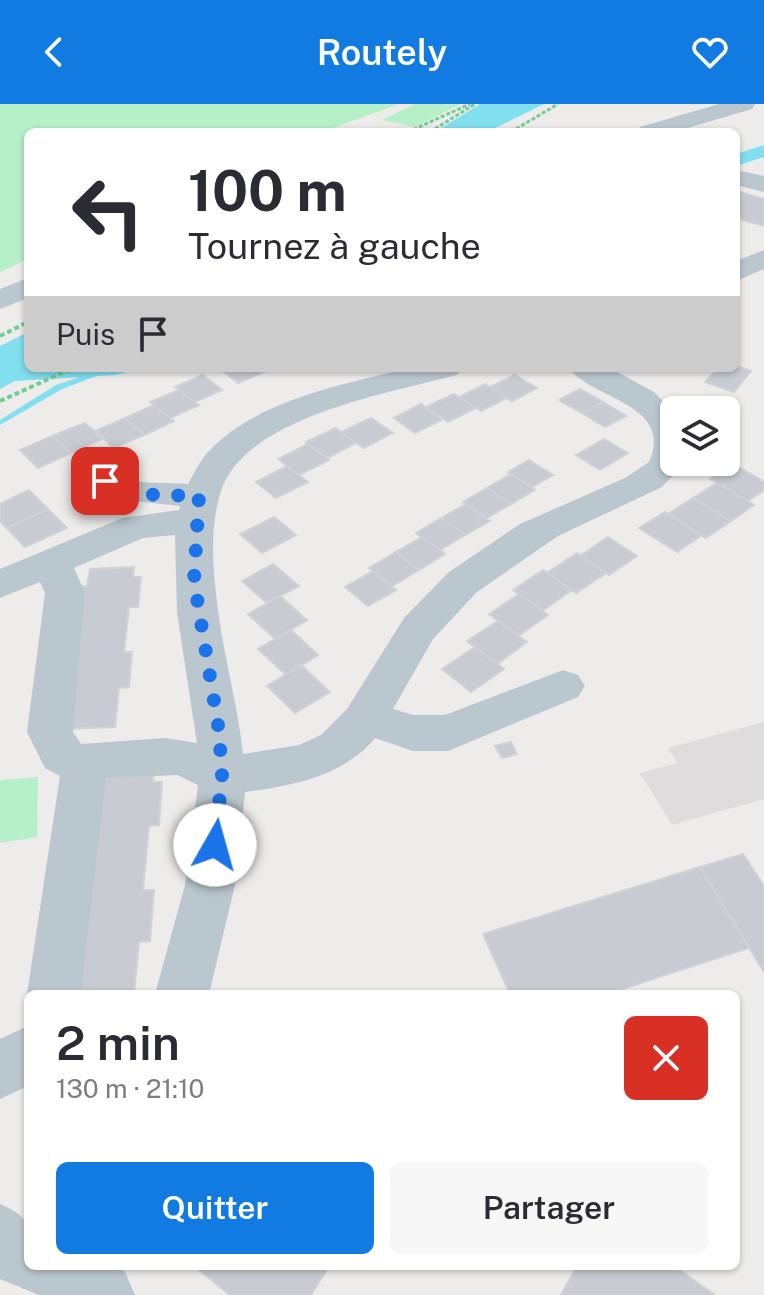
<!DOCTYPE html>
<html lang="fr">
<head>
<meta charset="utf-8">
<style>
  :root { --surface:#fff; --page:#f7f7f7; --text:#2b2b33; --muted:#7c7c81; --accent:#117be2 }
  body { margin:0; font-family:"Public Sans",sans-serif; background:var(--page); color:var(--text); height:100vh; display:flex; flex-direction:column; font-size:30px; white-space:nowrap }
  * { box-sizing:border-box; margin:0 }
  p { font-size:26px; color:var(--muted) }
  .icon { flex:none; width:44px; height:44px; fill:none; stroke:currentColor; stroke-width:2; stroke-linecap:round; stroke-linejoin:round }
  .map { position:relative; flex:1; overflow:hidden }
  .drawer { position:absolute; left:24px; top:886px; width:716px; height:280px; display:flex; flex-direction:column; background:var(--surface); border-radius:12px; box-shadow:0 2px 6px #0004 }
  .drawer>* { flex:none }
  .hud { position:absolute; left:24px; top:24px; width:716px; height:244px; border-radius:12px; box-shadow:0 2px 6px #0004; background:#fff; color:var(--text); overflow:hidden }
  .tools { position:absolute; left:660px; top:292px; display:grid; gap:16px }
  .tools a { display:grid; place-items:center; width:80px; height:80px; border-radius:12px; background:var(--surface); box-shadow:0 2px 6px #0004; font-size:40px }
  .pin { position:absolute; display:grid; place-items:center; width:68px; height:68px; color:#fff; margin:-34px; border-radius:16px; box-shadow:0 4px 12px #0006 }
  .me { position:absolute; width:88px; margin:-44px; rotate:7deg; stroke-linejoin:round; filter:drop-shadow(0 0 6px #0008) }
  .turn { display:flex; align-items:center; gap:28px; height:168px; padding:0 32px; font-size:36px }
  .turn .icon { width:104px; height:104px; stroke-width:2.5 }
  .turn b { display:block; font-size:56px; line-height:68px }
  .then { display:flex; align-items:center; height:76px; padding:0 32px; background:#0003; gap:16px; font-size:30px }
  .round { display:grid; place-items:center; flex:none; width:84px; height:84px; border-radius:12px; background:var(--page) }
  .summary { display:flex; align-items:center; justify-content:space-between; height:136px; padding:0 32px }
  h1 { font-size:48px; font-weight:600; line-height:60px }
  .action { display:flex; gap:16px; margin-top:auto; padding:16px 32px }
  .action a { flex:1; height:92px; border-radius:12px; background:var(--accent); color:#fff; font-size:32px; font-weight:600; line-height:92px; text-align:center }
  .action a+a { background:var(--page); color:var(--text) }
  header { display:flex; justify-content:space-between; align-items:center; height:104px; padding:0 32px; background:var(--accent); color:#fff; font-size:36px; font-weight:600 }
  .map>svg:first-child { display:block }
</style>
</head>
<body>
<header><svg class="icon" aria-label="back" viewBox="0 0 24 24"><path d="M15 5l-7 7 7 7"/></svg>Routely<svg class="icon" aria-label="heart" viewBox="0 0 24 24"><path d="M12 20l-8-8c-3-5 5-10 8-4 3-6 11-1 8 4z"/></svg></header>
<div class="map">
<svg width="764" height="1191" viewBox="0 0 764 1191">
  <rect width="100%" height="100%" fill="#eeebeb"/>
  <!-- education -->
  <polygon fill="#dfdcdd" points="764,618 764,695 672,721 640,669 677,659 668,644"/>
  <!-- green -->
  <g fill="#b6f0c8">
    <polygon points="0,0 399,0 322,28 28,28 28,155 0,168"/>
    <polygon points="415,0 461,0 415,23 382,16"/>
    <polygon points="38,673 37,733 0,739 0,676"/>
  </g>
  <!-- water -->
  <g fill="#81dfef">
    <polygon points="480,0 544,0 487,28 435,28"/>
    <polygon points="28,228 28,264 39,264 0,285 0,242"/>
  </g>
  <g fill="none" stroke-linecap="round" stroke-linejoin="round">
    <!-- stream -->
    <polygon fill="#81dfef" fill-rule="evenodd" points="103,265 109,265 110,267 62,285 0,321 0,316 56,281"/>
    <!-- canal -->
    <g fill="#81dfef" fill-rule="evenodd">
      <polygon points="764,41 764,53 736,62 736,50"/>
      <polygon points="28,262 28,264 127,264 124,269 115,271 0,278 0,264"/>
    </g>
  </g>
  <!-- building -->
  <g fill="#c8cbd1" stroke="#cfd2d8" stroke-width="2">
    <polygon points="736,87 764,95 764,122 736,114"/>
    <polygon points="736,262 751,267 734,288 705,278 718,264"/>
    <polygon points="219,264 262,264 266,267 238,279"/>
    <polygon points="203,271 222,286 194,298 175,283"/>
    <polygon points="515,271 537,284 512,297 490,283"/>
    <polygon points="485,280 507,294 481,307 459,293"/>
    <polygon points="580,285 593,292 603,298 582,309 559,296"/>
    <polygon points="179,286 199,301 170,314 150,298"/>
    <polygon points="454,290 476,304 448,318 426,303"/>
    <polygon points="603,298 615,305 626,312 605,323 582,309"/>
    <polygon points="421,300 443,315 415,329 394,314"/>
    <polygon points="154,301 174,317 144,331 125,314"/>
    <polygon points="125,314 144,331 114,344 95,327"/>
    <polygon points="371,314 393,329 364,344 342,328"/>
    <polygon points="85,319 103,335 71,349 52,332"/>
    <polygon points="336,324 356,339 327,354 306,338"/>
    <polygon points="52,332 71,349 38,364 20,346"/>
    <polygon points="604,335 628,349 600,366 576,351"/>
    <polygon points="308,340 329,356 299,371 278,355"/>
    <polygon points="529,356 553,371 532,383 508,368"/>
    <polygon points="734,360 764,378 764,386 748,397 710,375"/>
    <polygon points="287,362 308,378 276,394 256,378"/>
    <polygon points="511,370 535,386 511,400 487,384"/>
    <polygon points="717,379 748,397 754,401 731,417 693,394"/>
    <polygon points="487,384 511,400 487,414 463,398"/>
    <polygon points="29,386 48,405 7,424 0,417 0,400"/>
    <polygon points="693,394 731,417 706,434 668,410"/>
    <polygon points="466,400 490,417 465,431 441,414"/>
    <polygon points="48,405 67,424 25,443 7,424"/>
    <polygon points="665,408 668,410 702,431 677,448 639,424"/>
    <polygon points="274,413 296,431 262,449 240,430"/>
    <polygon points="441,414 465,431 440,446 416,429"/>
    <polygon points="422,433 445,450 419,466 396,448"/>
    <polygon points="608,433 637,452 609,471 580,452"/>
    <polygon points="396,448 419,466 392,482 369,464"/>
    <polygon points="577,449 606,469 576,489 547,469"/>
    <polygon points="273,460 299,482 267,499 242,477"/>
    <polygon points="134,463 133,473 141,473 138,503 129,503 124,548 132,548 129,583 119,584 115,623 65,625 78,483 87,482 90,465"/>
    <polygon points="543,466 572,486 542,507 513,486"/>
    <polygon points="373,467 396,486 368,502 345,483"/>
    <polygon points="519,490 548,511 518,532 489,510"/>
    <polygon points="280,492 307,516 275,535 248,510"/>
    <polygon points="498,517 527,538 497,560 467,537"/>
    <polygon points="291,526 318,551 286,571 258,545"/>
    <polygon points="475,543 504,565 471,588 442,565"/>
    <polygon points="301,561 330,588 295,609 267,582"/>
    <polygon points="511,638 517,650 502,654 495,642"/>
    <polygon points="154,664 153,678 162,678 159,721 149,722 143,786 154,786 150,837 139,838 134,890 73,890 102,666"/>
    <polygon points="743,750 764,782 764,868 700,763"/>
    <polygon points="700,763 749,844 607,890 510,890 483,830"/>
    <polygon points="194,1162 329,1162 311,1191 230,1191"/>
    <polygon points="577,1162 674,1162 715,1191 561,1191"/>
  </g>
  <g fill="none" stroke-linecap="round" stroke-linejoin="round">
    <!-- path-far1 -->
    <g stroke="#6dcf98" stroke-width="3" stroke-dasharray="4 2" stroke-linecap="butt">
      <polyline points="408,28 470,0"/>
      <polyline points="430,28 475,0"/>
      <polyline points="511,28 558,0"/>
    </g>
    <!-- path -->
    <g stroke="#6dcf98" stroke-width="4" stroke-dasharray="5 3" stroke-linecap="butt">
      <polyline points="0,232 28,218"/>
      <polyline points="0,297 73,264"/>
    </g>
    <!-- minor -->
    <g fill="#bbc7cf" fill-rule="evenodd">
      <polygon points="719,0 755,0 752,5 674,28 636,28 640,23"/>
      <polygon points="741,67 764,72 764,88 736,81 736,69"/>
      <polygon points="764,146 764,165 736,177 736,157"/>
      <polygon points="28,174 28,194 0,205 0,185"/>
      <path d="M409,264H462L457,271C390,289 242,313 220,390C209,428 213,467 218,506C224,554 238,602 243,650L299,641L321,631L347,605L404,514L449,468L520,420L625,374L649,358C675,299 590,295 569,264H610L654,288L674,308V358H685L683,361L662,383L558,432L477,488L433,535L393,605L413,611H445L563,566L578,571L585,582L578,593L448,647H413L375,634C344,672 292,682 245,688L235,781L209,890H155L185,781L198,681L177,671L106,674L81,890H28V893L27,890L60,672L45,664L27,628L45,489L40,478L0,494V465L123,414L179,406L180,402L105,394L77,367L82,359C111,352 107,368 129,375C146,381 170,378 188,380C194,369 200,357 208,348C258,295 342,281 409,264ZM175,431L177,509L197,639L165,634L81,640L73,628L85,489L74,464L143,434Z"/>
      <polygon points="28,922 28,982 0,995 0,935"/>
      <path d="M0,1100C37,1116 28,1126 28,1162H116L125,1168L135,1191H39L0,1175Z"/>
    </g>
  </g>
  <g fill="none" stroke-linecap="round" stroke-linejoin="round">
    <!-- route -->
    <path stroke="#1a73e8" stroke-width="14" stroke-dasharray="0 25.2" d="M105,377C132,395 168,390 199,392L194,476L219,627L222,671L215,741"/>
  </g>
</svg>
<div class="tools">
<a><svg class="icon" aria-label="layers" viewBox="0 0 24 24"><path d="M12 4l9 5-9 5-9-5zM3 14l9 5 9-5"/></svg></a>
</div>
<div class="pin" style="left:105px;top:377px;background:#d93025"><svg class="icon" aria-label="arrive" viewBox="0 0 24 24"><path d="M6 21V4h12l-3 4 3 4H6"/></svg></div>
<svg class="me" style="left:215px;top:741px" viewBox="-20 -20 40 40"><circle r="19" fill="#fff"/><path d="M0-13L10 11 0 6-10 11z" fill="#1a73e8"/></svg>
<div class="hud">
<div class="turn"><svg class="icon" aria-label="left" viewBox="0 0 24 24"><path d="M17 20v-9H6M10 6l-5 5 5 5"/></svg><div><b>100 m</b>Tournez à gauche</div></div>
<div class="then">Puis<svg class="icon" aria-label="arrive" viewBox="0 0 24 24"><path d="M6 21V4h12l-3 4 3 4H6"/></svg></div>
</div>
<section class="drawer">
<div class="summary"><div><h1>2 min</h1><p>130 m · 21:10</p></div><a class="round" style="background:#d93025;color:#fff"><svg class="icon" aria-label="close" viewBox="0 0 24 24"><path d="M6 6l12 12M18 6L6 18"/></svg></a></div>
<div class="action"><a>Quitter</a><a>Partager</a></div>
</section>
</div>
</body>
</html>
